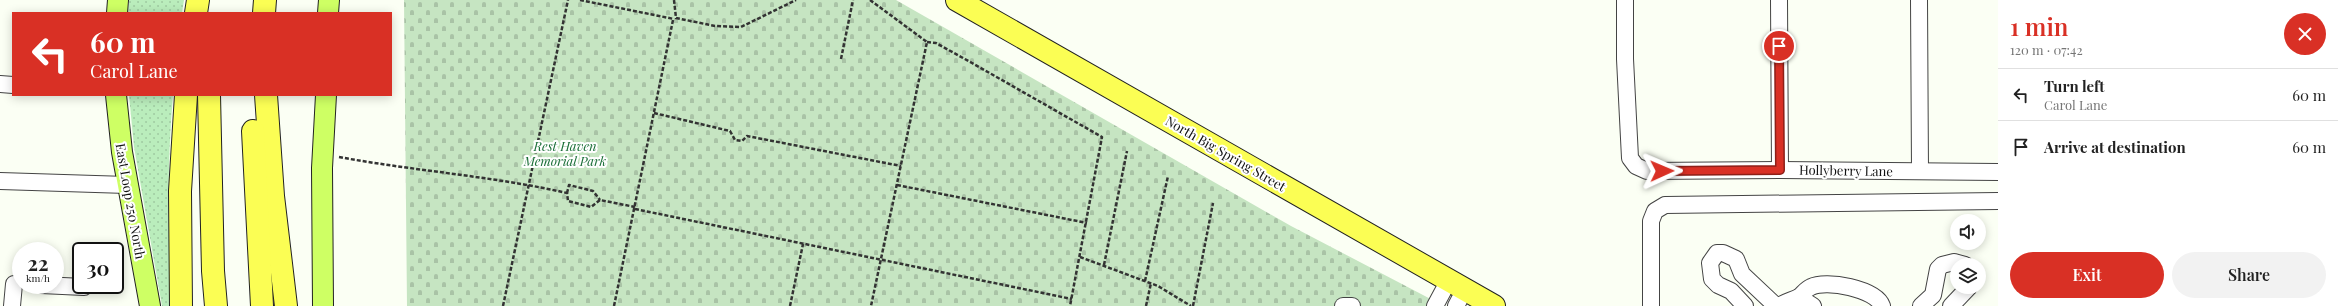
<!DOCTYPE html>
<html lang="en">
<head>
<meta charset="utf-8">
<style>
  :root { --surface:#fff; --page:#f2f2f2; --text:#222; --muted:#767676; --line:#e0e0e0; --accent:#d93025 }
  body { margin:0; font-family:"Playfair Display",serif; background:var(--page); color:var(--text); height:100vh; display:flex; flex-direction:column; font-size:15px; white-space:nowrap }
  * { box-sizing:border-box; margin:0 }
  p { font-size:13px; color:var(--muted) }
  .icon { flex:none; width:22px; height:22px; fill:none; stroke:currentColor; stroke-width:2; stroke-linecap:round; stroke-linejoin:round }
  .map { position:relative; flex:1; overflow:hidden }
  .panel { display:flex; flex-direction:column; background:var(--surface); width:340px }
  .panel>* { flex:none }
  .banner { position:absolute; left:12px; top:12px; width:380px; height:84px; border-radius:0px; box-shadow:0 2px 10px #0003; background:#d93025; color:#fff; overflow:hidden }
  .buttons { position:absolute; left:1950px; top:214px; display:grid; gap:8px }
  .buttons a { display:grid; place-items:center; width:36px; height:36px; border-radius:50%; background:var(--surface); box-shadow:0 2px 10px #0003; font-size:20px }
  .speed { position:absolute; left:12px; top:242px; display:flex; gap:8px; font-size:20px; font-weight:700; text-align:center }
  .speed>* { display:grid; place-content:center; width:52px; height:52px; border-radius:50%; background:var(--surface); box-shadow:0 2px 10px #0003; line-height:1 }
  .speed small { font-size:10px; font-weight:400 }
  .speed .limit { border:2px solid #111; border-radius:6px; background:#fff; color:#111 }
  .pin { position:absolute; display:grid; place-items:center; width:34px; height:34px; color:#fff; margin:-17px; border:2px solid #fff; border-radius:50%; box-shadow:0 1px 4px #0007 }
  .me { position:absolute; width:44px; margin:-22px; rotate:89deg; stroke-linejoin:round; filter:drop-shadow(0 0 3px #0008) }
  .turn { display:flex; align-items:center; gap:14px; height:84px; padding:0 12px; font-size:18px }
  .turn .icon { width:52px; height:52px; stroke-width:2.5 }
  .turn b { display:block; font-size:28px; line-height:34px }
  .round { display:grid; place-items:center; flex:none; width:42px; height:42px; border-radius:21px; background:var(--page) }
  .head { display:flex; align-items:center; justify-content:space-between; height:68px; padding:0 12px }
  h1 { font-size:24px; font-weight:600; line-height:30px; color:var(--accent) }
  .cta { display:flex; gap:8px; margin-top:auto; padding:8px 12px }
  .cta a { flex:1; height:46px; border-radius:24px; background:var(--accent); color:#fff; font-size:16px; font-weight:600; line-height:46px; text-align:center }
  .cta a+a { background:var(--page); color:var(--text) }
  ul { padding:0; list-style:none }
  li { display:flex; align-items:center; gap:12px; height:52px; padding:0 12px; border-top:1px solid var(--line) }
  li div { flex:1 }
  li b { display:block; font-size:15px }
  li em { font-style:normal }
  main { display:flex; flex:1; min-height:0 }
  .map>svg:first-child { display:block }
</style>
</head>
<body>
<main>
<div class="map">
<svg width="1998" height="306" viewBox="0 0 1998 306">
  <defs>
    <pattern id="grass-dots" width="8" height="8" patternUnits="userSpaceOnUse"><rect width="8" height="8" fill="#baedbc"/><path d="M2 2h.1M6 6h.1" fill="none" stroke="#9fcaa1" stroke-width="1.8" stroke-linecap="round"/></pattern>
    <pattern id="cemetery-stones" width="16" height="16" patternUnits="userSpaceOnUse"><rect width="16" height="16" fill="#c6e5c2"/><path d="M2 7V4a2 2 0 0 1 4 0v3zM10 15v-3a2 2 0 0 1 4 0v3z" fill="#a9c3a6"/></pattern>
  </defs>
  <rect width="100%" height="100%" fill="#fbfff4"/>
  <!-- grass -->
  <g fill="url(#grass-dots)">
    <polygon points="129,0 184,0 182,13 128,13"/>
    <path d="M129,95H173C167,165 167,236 173,306H162L134,147Z"/>
  </g>
  <!-- cemetery -->
  <polygon fill="url(#cemetery-stones)" points="404,0 896,0 1291,226 1444,306 407,306"/>
  <g fill="none" stroke-linecap="round" stroke-linejoin="round">
    <defs>
      <g id="minor">
        <polyline points="1625,0 1625,59 1630,158 1636,166 1647,171 1780,170 1998,172"/>
        <polyline points="1779,0 1780,170"/>
        <polyline points="1919,0 1920,171"/>
        <polyline points="0,84 13,85"/>
        <polyline points="0,181 127,185"/>
        <polyline points="41,285 84,287"/>
        <polyline points="1799,297 1813,306"/>
        <polyline points="12,306 14,284"/>
        <polyline points="1343,306 1352,306"/>
        <polyline points="1435,306 1449,280"/>
        <polyline points="1456,306 1465,289"/>
        <polyline points="1651,306 1651,221 1655,211 1665,205 1998,201"/>
        <polyline points="1745,306 1731,291 1718,285 1712,279 1710,263 1717,253 1723,253 1736,259 1742,274 1776,306"/>
        <path d="M1779,306C1785,302 1793,300 1799,297C1803,294 1806,289 1811,287C1826,279 1876,289 1882,306"/>
        <polyline points="1921,306 1933,295 1938,269 1942,265 1954,262 1965,265"/>
        <polyline points="1951,306 1969,287"/>
      </g>
      <g id="major">
        <polyline points="117,13 118,0"/>
        <polyline points="328,13 329,0"/>
        <polyline points="116,95 122,152 150,306"/>
        <polyline points="323,306 322,168 326,95"/>
      </g>
      <g id="highway">
        <polyline points="957,0 1494,306"/>
        <polyline points="196,13 198,0"/>
        <polyline points="264,13 265,0"/>
        <polyline points="209,95 213,271 216,306"/>
        <polyline points="266,95 273,196 286,306"/>
        <polyline points="253,131 262,306"/>
        <polyline points="181,306 180,191 186,95"/>
      </g>
    </defs>
    <!-- minor casing -->
    <use href="#minor" stroke="#444" stroke-width="18"/>
    <!-- major casing -->
    <use href="#major" stroke="#222" stroke-width="22"/>
    <!-- highway casing -->
    <use href="#highway" stroke="#222" stroke-width="24"/>
    <!-- path -->
    <g stroke="#333" stroke-width="2.5" stroke-dasharray="4 2" stroke-linecap="butt">
      <polyline points="580,0 674,19"/>
      <polyline points="674,0 676,18 715,26 741,27 796,0"/>
      <polyline points="870,0 927,42 871,306"/>
      <polyline points="927,42 936,43 972,63 1102,137 1070,306"/>
      <polyline points="841,59 853,0"/>
      <polyline points="654,113 730,131 735,140 742,141 747,136 901,166"/>
      <path d="M339,157C415,171 492,176 567,193L568,201L591,207L600,200L635,207"/>
      <polyline points="897,185 1087,223"/>
      <polyline points="567,193 569,185 593,191 600,200"/>
      <polyline points="635,209 1072,299"/>
      <polyline points="1080,257 1158,286 1191,306"/>
      <polyline points="1104,265 1127,151"/>
      <polyline points="1145,281 1168,176"/>
      <polyline points="503,306 568,0"/>
      <polyline points="614,306 673,20"/>
      <polyline points="790,306 803,244"/>
      <polyline points="1146,306 1151,283"/>
      <polyline points="1193,306 1213,203"/>
    </g>
    <!-- minor -->
    <use href="#minor" stroke="#fff" stroke-width="16"/>
    <!-- major -->
    <use href="#major" stroke="#ceff64" stroke-width="20"/>
    <!-- highway -->
    <use href="#highway" stroke="#fbfe54" stroke-width="22"/>
  </g>
  <g fill="none" stroke-linecap="round" stroke-linejoin="round">
    <defs>
      <polyline id="route" points="1662,171 1780,170 1779,46"/>
    </defs>
    <!-- route casing -->
    <use href="#route" stroke="#8d1f18" stroke-width="10"/>
    <!-- route -->
    <use href="#route" stroke="#d93025" stroke-width="7"/>
  </g>
  <g text-anchor="middle" dominant-baseline="central" stroke-width="4" stroke-linejoin="round" paint-order="stroke">
    <!-- park labels -->
    <g font-size="13" font-style="italic" fill="#1b6f38" stroke="#fff">
      <text x="565" y="145">Rest Haven<tspan x="565" dy="15">Memorial Park</tspan></text>
    </g>
    <!-- street labels -->
    <g font-size="13" fill="#111" stroke="#fff">
      <text transform="translate(1226 153) rotate(30)">North Big Spring Street</text>
      <text transform="translate(1846 170) rotate(1)">Hollyberry Lane</text>
      <text transform="translate(131 201) rotate(80)">East Loop 250 North</text>
    </g>
  </g>
</svg>
<div class="buttons">
<a><svg class="icon" aria-label="sound" viewBox="0 0 24 24"><path d="M4 9h4l5-4v14l-5-4H4zM17 9q2 3 0 6"/></svg></a>
<a><svg class="icon" aria-label="layers" viewBox="0 0 24 24"><path d="M12 4l9 5-9 5-9-5zM3 14l9 5 9-5"/></svg></a>
</div>
<div class="speed"><div>22<small>km/h</small></div><div class="limit">30</div></div>
<div class="pin" style="left:1779px;top:46px;background:#d93025"><svg class="icon" aria-label="arrive" viewBox="0 0 24 24"><path d="M6 21V4h12l-3 4 3 4H6"/></svg></div>
<svg class="me" style="left:1662px;top:171px" viewBox="-20 -20 40 40"><path d="M0-17L14 15 0 8-14 15z" fill="#d93025" stroke="#fff" stroke-width="4"/></svg>
<div class="banner">
<div class="turn"><svg class="icon" aria-label="left" viewBox="0 0 24 24"><path d="M17 20v-9H6M10 6l-5 5 5 5"/></svg><div><b>60 m</b>Carol Lane</div></div>
</div>
</div>
<section class="panel">
<div class="head"><div><h1>1 min</h1><p>120 m · 07:42</p></div><a class="round" style="background:#d93025;color:#fff"><svg class="icon" aria-label="close" viewBox="0 0 24 24"><path d="M6 6l12 12M18 6L6 18"/></svg></a></div>
<ul>
<li><svg class="icon" aria-label="left" viewBox="0 0 24 24"><path d="M17 20v-9H6M10 6l-5 5 5 5"/></svg><div><b>Turn left</b><p>Carol Lane</p></div><em>60 m</em></li>
<li><svg class="icon" aria-label="arrive" viewBox="0 0 24 24"><path d="M6 21V4h12l-3 4 3 4H6"/></svg><div><b>Arrive at destination</b></div><em>60 m</em></li>
</ul>
<div class="cta"><a>Exit</a><a>Share</a></div>
</section>
</main>
</body>
</html>
